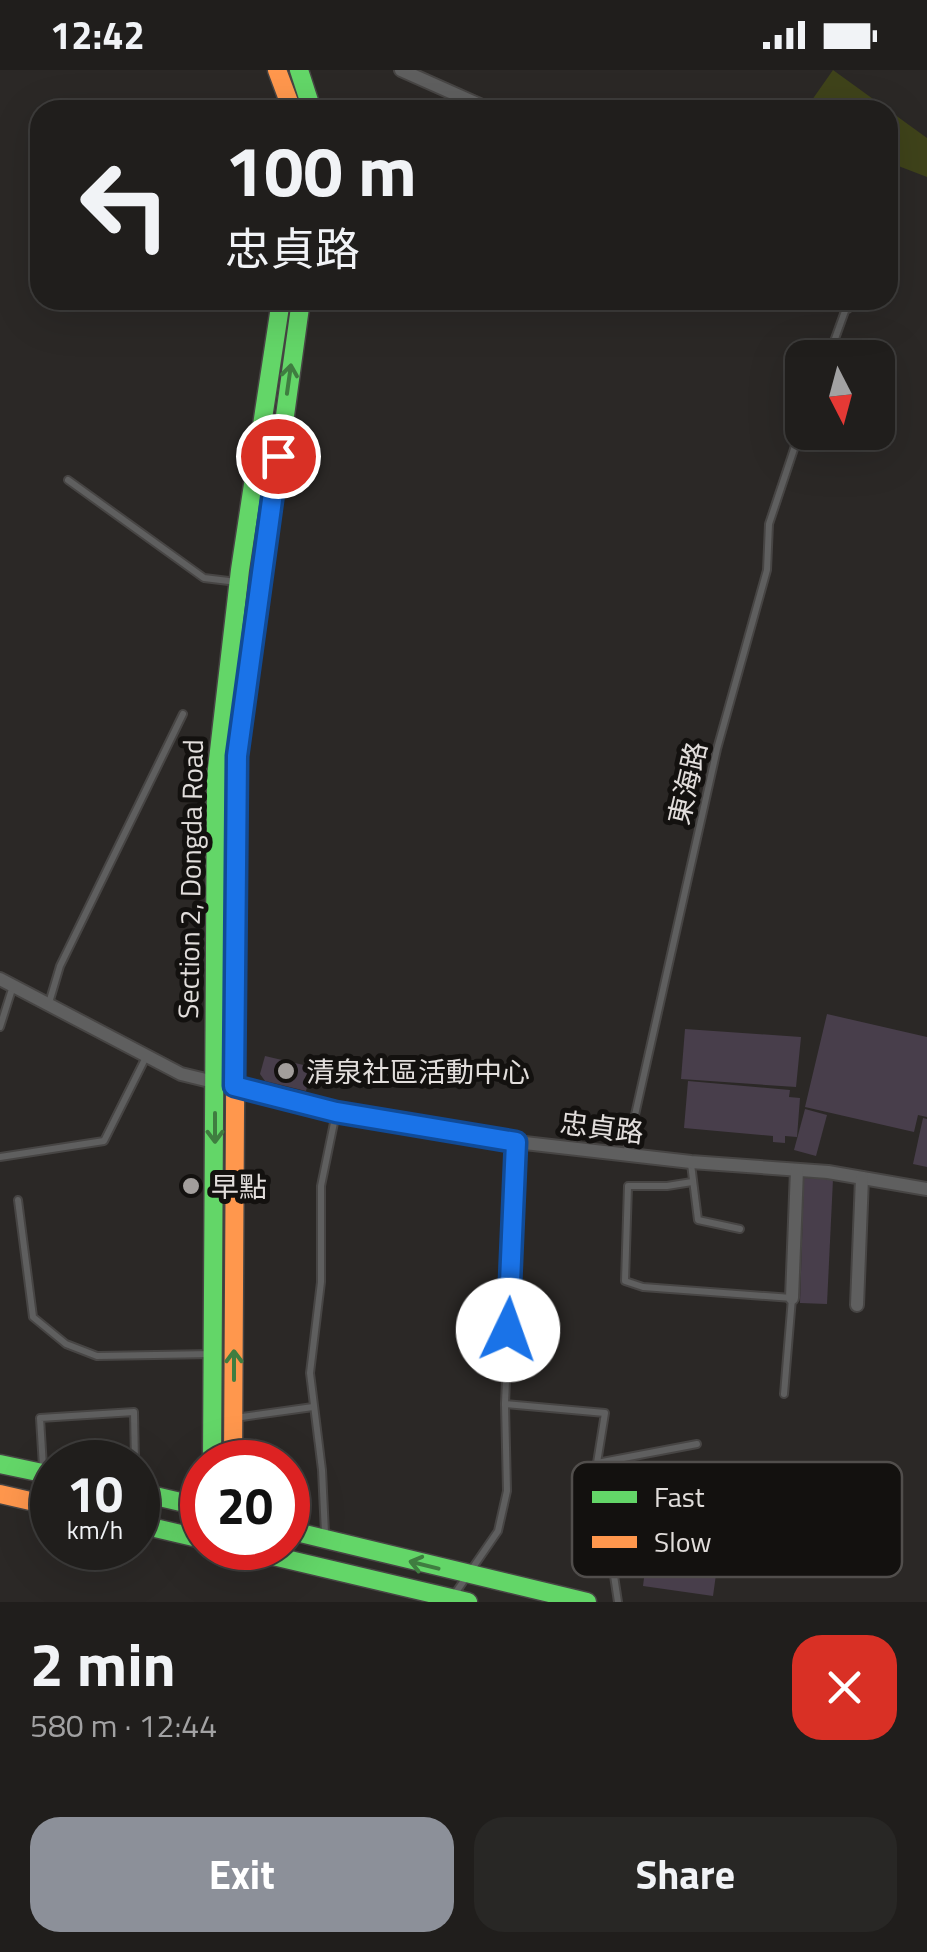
<!DOCTYPE html>
<html lang="en">
<head>
<meta charset="utf-8">
<style>
  :root { --surface:#201e1c; --page:#282725; --text:#f1f3f6; --muted:#a2a2a3; --line:#3d3c3b; --accent:#8c9099 }
  body { margin:0; font-family:"Titillium Web","Noto Sans TC",sans-serif; background:var(--page); color:var(--text); height:100vh; display:flex; flex-direction:column; font-size:38px; white-space:nowrap }
  * { box-sizing:border-box; margin:0 }
  p { font-size:32px; color:var(--muted) }
  .icon { flex:none; width:55px; height:55px; fill:none; stroke:currentColor; stroke-width:2; stroke-linecap:round; stroke-linejoin:round }
  .map { position:relative; height:1532px; overflow:hidden }
  .details { display:flex; flex-direction:column; background:var(--surface); flex:1 }
  .details>* { flex:none }
  .banner { position:absolute; left:30px; top:30px; width:868px; height:210px; border-radius:30px; box-shadow:0 10px 40px #0002,0 0 0 2px var(--line); background:#201e1c; color:var(--text); overflow:hidden }
  .needle { width:65px; rotate:174deg }
  .tools { position:absolute; left:785px; top:270px; display:grid; gap:20px }
  .tools a { display:grid; place-items:center; width:110px; height:110px; border-radius:20px; background:var(--surface); box-shadow:0 10px 40px #0002,0 0 0 2px var(--line); font-size:50px }
  .speed { position:absolute; left:30px; top:1370px; display:flex; gap:20px; font-size:50px; font-weight:700; text-align:center }
  .speed>* { display:grid; place-content:center; width:130px; height:130px; border-radius:50%; background:var(--surface); box-shadow:0 10px 40px #0002,0 0 0 2px var(--line); line-height:1 }
  .speed small { font-size:25px; font-weight:400 }
  .speed .limit { border:15px solid #d22; background:#fff; color:#111 }
  .pin { position:absolute; display:grid; place-items:center; width:85px; height:85px; color:#fff; margin:-42px; border:5px solid #fff; border-radius:50%; box-shadow:0 2px 10px #0007 }
  .me { position:absolute; width:110px; margin:-55px; rotate:3deg; stroke-linejoin:round; filter:drop-shadow(0 0 8px #0008) }
  .turn { display:flex; align-items:center; gap:35px; height:210px; padding:0 30px; font-size:45px }
  .turn .icon { width:130px; height:130px; stroke-width:2.5 }
  .turn b { display:block; font-size:70px; line-height:85px }
  .round { display:grid; place-items:center; flex:none; width:105px; height:105px; border-radius:30px; background:var(--page) }
  .headline { display:flex; align-items:center; justify-content:space-between; height:170px; padding:0 30px }
  h1 { font-size:60px; font-weight:700; line-height:75px }
  .action { display:flex; gap:20px; margin-top:auto; padding:20px 30px }
  .action a { flex:1; height:115px; border-radius:30px; background:var(--accent); color:#fff; font-size:40px; font-weight:700; line-height:115px; text-align:center }
  .action a+a { background:var(--page); color:var(--text) }
  .status { display:flex; justify-content:space-between; align-items:center; height:70px; padding:0 50px; background:var(--surface); direction:ltr }
  .status svg { height:28px; fill:currentColor }
  .map>svg:first-child { display:block }
</style>
</head>
<body>
<div class="status"><b>12:42</b><svg viewBox="0 0 49 12"><path d="M0 12V9h3v3zM5 12V6h3v6zM10 12V3h3v9zM15 12V0h3v12zM26 1h20v11H26zM47 4h2v5h-2z"/></svg></div>
<div class="map">
<svg width="927" height="1532" viewBox="0 0 927 1532">
  <rect width="100%" height="100%" fill="#2b2826"/>
  <!-- green -->
  <polygon fill="#3f431a" points="833,0 927,68 927,107 888,92 888,40 805,40"/>
  <!-- building -->
  <g fill="#483e4b">
    <polygon points="827,944 927,967 927,1047 918,1045 914,1062 805,1037"/>
    <polygon points="685,959 801,967 796,1017 681,1009"/>
    <polygon points="265,986 312,997 306,1021 265,1011 260,1004"/>
    <polygon points="688,1011 790,1020 789,1027 800,1028 797,1067 785,1066 785,1073 773,1072 773,1066 684,1058"/>
    <polygon points="805,1039 827,1045 816,1086 794,1080"/>
    <polygon points="923,1048 927,1049 927,1097 913,1094"/>
    <polygon points="804,1108 833,1109 827,1234 800,1233"/>
    <polygon points="655,1474 719,1483 713,1526 643,1516 646,1492 652,1493"/>
  </g>
  <g fill="none" stroke-linecap="round" stroke-linejoin="round">
    <defs>
      <g id="lane">
        <polyline points="828,288 849,230"/>
        <polyline points="68,410 204,508 237,512"/>
        <polyline points="49,933 60,896 183,644"/>
        <polyline points="0,957 13,916"/>
        <polyline points="626,1085 717,679 767,500 769,454 802,355"/>
        <polyline points="0,1087 104,1071 146,987"/>
        <polyline points="691,1094 698,1150 740,1159"/>
        <polyline points="692,1112 667,1116 628,1116 625,1211 643,1217 792,1228 784,1324"/>
        <polyline points="18,1130 33,1247 66,1274 97,1286 213,1284"/>
        <polyline points="505,1334 605,1343 597,1393 618,1532"/>
        <polyline points="235,1348 313,1337"/>
        <polyline points="597,1393 697,1374"/>
        <polyline points="43,1397 40,1348 134,1342 135,1392"/>
        <polyline points="325,1463 322,1400 310,1303 321,1212 321,1116 336,1043"/>
        <polyline points="454,1525 498,1461 507,1421 505,1334 516,1073"/>
      </g>
      <g id="street">
        <polyline points="401,0 491,40"/>
        <polyline points="830,230 847,236"/>
        <polyline points="0,909 181,1004 337,1042 516,1072 691,1092 828,1102 927,1119"/>
        <polyline points="792,1228 797,1100"/>
        <polyline points="857,1235 862,1108"/>
      </g>
      <g id="fast">
        <polyline points="299,0 312,40"/>
        <polyline points="237,692 301,230"/>
        <polyline points="212,1392 216,707 240,500 281,230"/>
        <polyline points="0,1394 52,1405"/>
        <polyline points="138,1422 202,1437"/>
        <polyline points="138,1454 202,1469"/>
        <polyline points="288,1460 587,1532"/>
        <polyline points="239,1478 468,1532"/>
      </g>
      <g id="slow">
        <polyline points="277,0 292,40"/>
        <polyline points="233,1392 237,692"/>
        <polyline points="0,1424 52,1436"/>
      </g>
    </defs>
    <!-- lane casing -->
    <use href="#lane" stroke="#474544" stroke-width="10"/>
    <!-- street casing -->
    <use href="#street" stroke="#474544" stroke-width="16"/>
    <!-- fast casing -->
    <use href="#fast" stroke="#474544" stroke-width="21"/>
    <!-- slow casing -->
    <use href="#slow" stroke="#474544" stroke-width="21"/>
    <!-- lane -->
    <use href="#lane" stroke="#5f5f5f" stroke-width="6"/>
    <!-- street -->
    <use href="#street" stroke="#5f5f5f" stroke-width="12"/>
    <!-- fast -->
    <use href="#fast" stroke="#63d668" stroke-width="18"/>
    <!-- slow -->
    <use href="#slow" stroke="#ff974d" stroke-width="18"/>
  </g>
  <!-- one-way arrows -->
  <defs><path id="oneway-shaft" d="M-6 0H5M1.5-3L5.5 0L1.5 3" fill="none" stroke-width="1.6" stroke-linecap="round" stroke-linejoin="round" transform="scale(2.5)"/></defs>
  <g stroke="#3f7d40">
    <use href="#oneway-shaft" transform="translate(289 309) rotate(-82)"/>
    <use href="#oneway-shaft" transform="translate(215 1058) rotate(90)"/>
    <use href="#oneway-shaft" transform="translate(234 1295) rotate(-90)"/>
    <use href="#oneway-shaft" transform="translate(424 1495) rotate(-166)"/>
  </g>
  <g fill="none" stroke-linecap="round" stroke-linejoin="round">
    <defs>
      <polyline id="route" points="278,386 237,686 234,1016 336,1042 516,1072 508,1260"/>
    </defs>
    <!-- route casing -->
    <use href="#route" stroke="#114b97" stroke-width="25"/>
    <!-- route -->
    <use href="#route" stroke="#1a73e8" stroke-width="18"/>
  </g>
  <!-- markers -->
  <g fill="#a29e9c" stroke="#13110f" stroke-width="4">
    <circle cx="286" cy="1001" r="10"/>
    <circle cx="191" cy="1116" r="10"/>
  </g>
  <g text-anchor="middle" dominant-baseline="central" stroke-width="10" stroke-linejoin="round" paint-order="stroke">
    <!-- street labels -->
    <g font-size="28" fill="#e2dedc" stroke="#13110f">
      <text transform="translate(687 713) rotate(-77)">東海路</text>
      <text transform="translate(190 809) rotate(-89)">Section 2, Dongda Road</text>
      <text transform="translate(602 1057) rotate(7)">忠貞路</text>
    </g>
    <!-- poi labels -->
    <g font-size="28" fill="#e2dedc" stroke="#13110f" text-anchor="start">
      <text x="306" y="1001">清泉社區活動中心</text>
      <text x="211" y="1116">早點</text>
    </g>
  </g>
  <!-- legend -->
  <rect x="572" y="1392" width="330" height="115" rx="15" fill="#13110f" stroke="#514e4c" stroke-width="2.5"/>
  <rect x="592" y="1421" width="45" height="12" fill="#63d668"/>
  <rect x="592" y="1466" width="45" height="12" fill="#ff974d"/>
  <g font-size="28" fill="#e2dedc">
    <text x="654" y="1437">Fast</text>
    <text x="654" y="1482">Slow</text>
  </g>
</svg>
<div class="tools">
<a><svg class="needle" viewBox="-14 -14 28 28"><path d="M0-13l5 13h-10z" fill="#e53935"/><path d="M0 13l5-13h-10z" fill="#a2a2a3"/></svg></a>
</div>
<div class="speed"><div>10<small>km/h</small></div><div class="limit">20</div></div>
<div class="pin" style="left:278px;top:386px;background:#d93025"><svg class="icon" aria-label="arrive" viewBox="0 0 24 24"><path d="M6 21V4h12l-3 4 3 4H6"/></svg></div>
<svg class="me" style="left:508px;top:1260px" viewBox="-20 -20 40 40"><circle r="19" fill="#fff"/><path d="M0-13L10 11 0 6-10 11z" fill="#1a73e8"/></svg>
<div class="banner">
<div class="turn"><svg class="icon" aria-label="left" viewBox="0 0 24 24"><path d="M17 20v-9H6M10 6l-5 5 5 5"/></svg><div><b>100 m</b>忠貞路</div></div>
</div>
</div>
<section class="details">
<div class="headline"><div><h1>2 min</h1><p>580 m · 12:44</p></div><a class="round" style="background:#d93025;color:#fff"><svg class="icon" aria-label="close" viewBox="0 0 24 24"><path d="M6 6l12 12M18 6L6 18"/></svg></a></div>
<div class="action"><a>Exit</a><a>Share</a></div>
</section>
</body>
</html>
